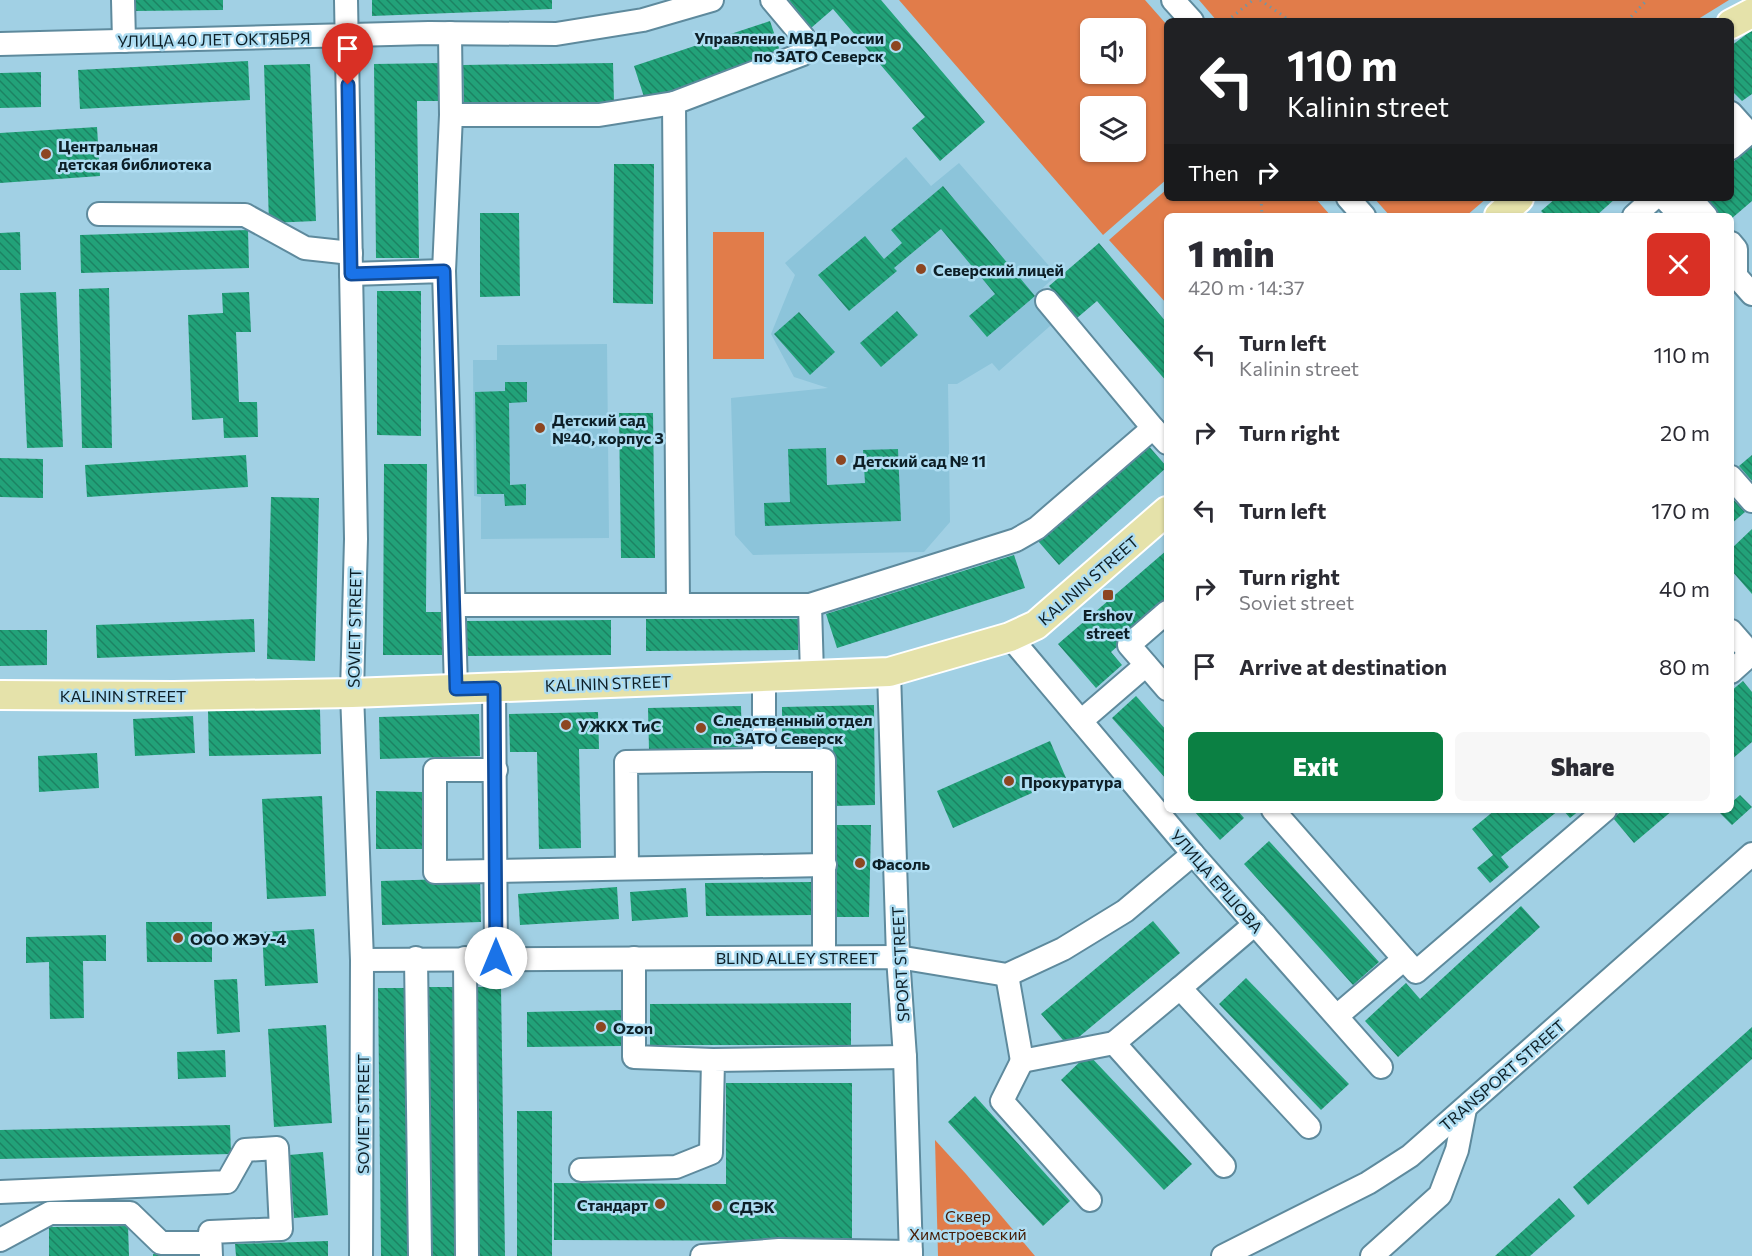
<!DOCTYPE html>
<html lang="en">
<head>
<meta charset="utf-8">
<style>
  :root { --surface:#fff; --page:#f7f7f7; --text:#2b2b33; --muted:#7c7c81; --accent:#0b8043 }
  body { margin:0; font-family:Commissioner,sans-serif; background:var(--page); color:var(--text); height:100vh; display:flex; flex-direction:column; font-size:22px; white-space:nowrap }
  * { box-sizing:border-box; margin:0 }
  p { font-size:20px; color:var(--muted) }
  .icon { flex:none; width:33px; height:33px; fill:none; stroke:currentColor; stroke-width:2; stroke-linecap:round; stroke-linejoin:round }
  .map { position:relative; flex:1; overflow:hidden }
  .side { position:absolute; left:1164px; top:213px; width:570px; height:600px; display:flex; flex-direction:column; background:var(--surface); border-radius:9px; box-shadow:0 2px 4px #0004 }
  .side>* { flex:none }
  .guide { position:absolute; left:1164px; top:18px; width:570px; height:183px; border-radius:9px; box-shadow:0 2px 4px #0004; background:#202124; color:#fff; overflow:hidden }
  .fabs { position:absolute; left:1080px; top:18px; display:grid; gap:12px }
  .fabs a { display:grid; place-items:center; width:66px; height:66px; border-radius:9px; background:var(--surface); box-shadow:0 2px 4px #0004; font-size:30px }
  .pin { position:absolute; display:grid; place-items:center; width:51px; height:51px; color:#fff; margin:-62px -26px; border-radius:50% 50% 50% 0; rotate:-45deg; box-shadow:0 0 6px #0007 }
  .pin .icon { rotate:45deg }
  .me { position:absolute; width:66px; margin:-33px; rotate:0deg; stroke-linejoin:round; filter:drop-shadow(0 0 4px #0008) }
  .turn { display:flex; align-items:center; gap:21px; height:126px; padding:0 24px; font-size:27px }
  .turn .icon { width:78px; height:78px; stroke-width:2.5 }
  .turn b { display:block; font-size:42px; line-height:51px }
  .then { display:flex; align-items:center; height:57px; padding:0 24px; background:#0003; gap:12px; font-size:22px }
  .round { display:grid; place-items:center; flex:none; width:63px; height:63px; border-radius:9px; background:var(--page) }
  .head { display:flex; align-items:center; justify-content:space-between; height:102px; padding:0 24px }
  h1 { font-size:36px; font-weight:800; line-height:45px }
  .button { display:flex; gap:12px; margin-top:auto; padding:12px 24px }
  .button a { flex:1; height:69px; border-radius:9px; background:var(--accent); color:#fff; font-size:24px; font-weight:800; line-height:69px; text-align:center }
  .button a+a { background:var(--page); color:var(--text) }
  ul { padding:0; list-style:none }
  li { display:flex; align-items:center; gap:18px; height:78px; padding:0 24px }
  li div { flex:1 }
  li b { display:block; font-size:22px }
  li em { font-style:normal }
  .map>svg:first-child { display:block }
</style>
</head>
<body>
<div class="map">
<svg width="1752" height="1256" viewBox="0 0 1752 1256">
  <defs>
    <pattern id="building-back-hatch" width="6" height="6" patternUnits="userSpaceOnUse" patternTransform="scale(1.5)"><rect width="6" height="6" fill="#22a279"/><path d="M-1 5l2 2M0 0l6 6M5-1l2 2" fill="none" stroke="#1c8363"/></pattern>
  </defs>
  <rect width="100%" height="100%" fill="#a1d0e4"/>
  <!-- built -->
  <g fill="#8cc4da">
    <polygon points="906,157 931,186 959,163 1057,275 1037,293 1058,319 999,371 992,363 957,384 948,384 950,522 924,552 753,555 735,535 731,398 828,388 794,377 771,334 795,275 785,263"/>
    <polygon points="607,344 609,538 481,539 481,497 474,496 473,360 497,360 497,345"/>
  </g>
  <!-- green -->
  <g fill="#e17c4a" fill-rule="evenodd">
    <path d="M899,0H1145L1167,25V179L1103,235ZM1090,28H1136V74H1090ZM1136,106V152H1090V106Z"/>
    <polygon points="1199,0 1729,0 1695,21 1217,21"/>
    <polygon points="1167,189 1167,198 1315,198 1331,216 1167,216 1167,304 1109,240"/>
    <polygon points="1374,198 1487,198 1466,216 1390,216"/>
    <rect x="713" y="232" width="51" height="127"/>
    <polygon points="935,1140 966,1174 1035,1256 938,1256"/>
  </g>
  <!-- building -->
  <g fill="url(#building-back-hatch)">
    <polygon points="134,0 223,0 223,10 134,11"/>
    <polygon points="372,0 552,0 552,9 372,16"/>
    <polygon points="789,0 881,0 985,122 940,161 912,128 925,117 833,9 811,28"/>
    <polygon points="770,21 781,54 645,100 634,66"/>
    <polygon points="1752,30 1752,94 1742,101 1731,90 1731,46"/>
    <polygon points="248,61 250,100 80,109 78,70"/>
    <polygon points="442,63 443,101 417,101 419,258 376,258 374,64"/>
    <polygon points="613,63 614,102 464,105 463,65"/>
    <polygon points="310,64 316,221 269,223 264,65"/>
    <polygon points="41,72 41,107 0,108 0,73"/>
    <polygon points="97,127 100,176 0,183 0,133"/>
    <polygon points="1752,145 1752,201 1731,219 1731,216 1717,216 1701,198 1731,198 1731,164"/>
    <polygon points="614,164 654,164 653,304 613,303"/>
    <polygon points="943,186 1035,296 987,337 969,316 995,294 941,229 894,268 897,271 849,311 818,275 865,236 884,259 902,243 891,230"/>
    <polygon points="1556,198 1616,198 1596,216 1546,216 1541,211"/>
    <polygon points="480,213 519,213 520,296 480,297"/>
    <polygon points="248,230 249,268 81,273 80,235"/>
    <polygon points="20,232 21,270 0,270 0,233"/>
    <polygon points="1099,243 1167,323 1167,382 1097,301 1077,318 1049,286"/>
    <polygon points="109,288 112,448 82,448 79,289"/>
    <polygon points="377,291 421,291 421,436 377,435"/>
    <polygon points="56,292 63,447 27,448 20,293"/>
    <polygon points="249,292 251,332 236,332 239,402 257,402 258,437 224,438 223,418 192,420 188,315 223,313 222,293"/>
    <polygon points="897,311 918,335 881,367 860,343"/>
    <polygon points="799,312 835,352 810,375 774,334"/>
    <polygon points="505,382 527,382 527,402 509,403 510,485 526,484 526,505 505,506 504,494 477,494 475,392 505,391"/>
    <polygon points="619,413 653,413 655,558 621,558"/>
    <polygon points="1146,443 1167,467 1059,565 1038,541"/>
    <polygon points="826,448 827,485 865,483 863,450 898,449 901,521 765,526 764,503 790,502 788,449"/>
    <polygon points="246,455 248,487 87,497 85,465"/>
    <polygon points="1752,455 1752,481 1739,466"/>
    <polygon points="0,458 43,459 43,498 0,497"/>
    <polygon points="384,464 427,464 426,612 442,612 442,655 383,655"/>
    <polygon points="271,497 319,498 315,661 267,659"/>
    <polygon points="1731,497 1745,512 1731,524"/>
    <polygon points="1752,529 1752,594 1731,570 1731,549"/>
    <polygon points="1167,550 1167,603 1111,652 1122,665 1096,688 1058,644"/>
    <polygon points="1014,555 1025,588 837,648 826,614"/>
    <polygon points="254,619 255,652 97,658 96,625"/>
    <polygon points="646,619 798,619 798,650 646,651"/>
    <polygon points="611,620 611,655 463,656 463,621"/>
    <polygon points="0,630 47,630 47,665 0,666"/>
    <polygon points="1743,681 1752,692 1752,742 1731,760 1731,691"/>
    <polygon points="1136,696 1167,731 1167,780 1112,718"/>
    <polygon points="874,705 875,805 834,806 833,739 782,739 782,707"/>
    <polygon points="741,706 742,747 649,750 648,708"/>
    <polygon points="320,709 321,754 209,756 208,711"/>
    <polygon points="598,712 599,749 579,749 581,848 539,849 537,752 510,752 509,714"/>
    <polygon points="479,714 480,756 380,759 379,717"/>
    <polygon points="193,716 195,753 135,756 133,719"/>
    <polygon points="1050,741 1066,778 953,828 937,791"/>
    <polygon points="97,753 99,788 39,792 38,756"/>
    <polygon points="376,791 423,792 423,849 376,849"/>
    <polygon points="1740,795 1752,807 1732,825 1720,813 1724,810 1731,810 1731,803"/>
    <polygon points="322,796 326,896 267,899 262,799"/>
    <polygon points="1193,810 1237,810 1244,818 1220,840"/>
    <polygon points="1495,810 1559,810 1501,857 1509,867 1490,883 1477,868 1493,855 1472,829"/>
    <polygon points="1563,810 1580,810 1570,818"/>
    <polygon points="1623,810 1673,810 1634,843 1613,818"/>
    <polygon points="837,825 871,825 869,917 834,917"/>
    <polygon points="1269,841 1379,962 1353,985 1244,864"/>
    <polygon points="480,878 481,922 382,925 381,881"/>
    <polygon points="812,882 812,915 706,916 705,883"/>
    <polygon points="617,887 619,919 520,925 518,894"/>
    <polygon points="686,888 688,917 632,921 630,892"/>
    <polygon points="1521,906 1540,927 1398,1057 1365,1021 1406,983 1420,999"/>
    <polygon points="1153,921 1180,953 1068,1046 1041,1014"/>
    <polygon points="146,922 212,922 212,962 147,962"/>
    <polygon points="314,929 318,983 265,986 262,932"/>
    <polygon points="106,935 106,961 83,961 84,1018 50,1019 49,962 26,963 26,937"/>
    <polygon points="1246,978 1349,1084 1321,1110 1219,1004"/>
    <polygon points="237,979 240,1032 217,1034 214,980"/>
    <polygon points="424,987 454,987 457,1256 428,1256"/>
    <polygon points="473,987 501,987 505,1256 476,1256"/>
    <polygon points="378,988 407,988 411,1256 381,1256"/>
    <polygon points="851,1003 851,1045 650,1045 650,1004"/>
    <polygon points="622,1010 623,1046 527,1047 527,1012"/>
    <polygon points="326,1025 332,1123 274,1127 268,1029"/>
    <polygon points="1752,1027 1752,1059 1588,1205 1573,1187"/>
    <polygon points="225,1050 226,1077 178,1079 177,1052"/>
    <polygon points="1088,1054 1192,1164 1164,1190 1061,1080"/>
    <polygon points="726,1083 852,1083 852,1241 554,1240 554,1183 726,1184"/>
    <polygon points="975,1096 1070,1201 1043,1226 948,1122"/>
    <rect x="517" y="1111" width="35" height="145"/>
    <polygon points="230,1125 231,1154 0,1159 0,1130"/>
    <polygon points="323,1152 328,1215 294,1218 289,1155"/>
    <polygon points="1559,1198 1575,1216 1530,1256 1495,1256"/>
    <polygon points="128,1226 129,1256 49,1256 49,1227"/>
    <polygon points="328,1241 328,1256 236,1256 235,1244"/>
    <polygon points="206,1252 207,1256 153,1256 153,1254"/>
  </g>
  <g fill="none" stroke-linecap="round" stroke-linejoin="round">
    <defs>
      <g id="minor">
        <polyline points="123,0 124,41"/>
        <polyline points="346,0 356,539 352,693 362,960 361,1256"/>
        <polyline points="1173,0 1192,21"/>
        <polyline points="0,44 429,33 556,34 643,20 712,0"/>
        <polyline points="1731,113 1749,133 1731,148"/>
        <polyline points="451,115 599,115 674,103"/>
        <polyline points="1348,198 1364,216"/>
        <polyline points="1664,198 1681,216"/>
        <polyline points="1690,198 1706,216"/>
        <polyline points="99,214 245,215 305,248 351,253"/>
        <polyline points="1634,216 1654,198"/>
        <polyline points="1731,243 1736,249 1736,276 1752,294"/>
        <polyline points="444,271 451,115 450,33"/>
        <polyline points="351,274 444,271 456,689"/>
        <polyline points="1047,301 1153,428"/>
        <polyline points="1731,477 1752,501"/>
        <polyline points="454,605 810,605 812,675"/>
        <polyline points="678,605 674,103 803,54 804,38 772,0"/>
        <polyline points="810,605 1016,540 1037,528 1153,428 1167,443"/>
        <polyline points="1167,612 1129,645 1167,689"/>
        <polyline points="1731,631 1752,655"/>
        <polyline points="1010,637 1193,854 1381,1067"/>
        <polyline points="889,672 898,957 905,1057 911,1256"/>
        <polyline points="1731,672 1751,654"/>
        <polyline points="764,677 764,760 824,760 824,957"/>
        <polyline points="494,688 496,958"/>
        <polyline points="1081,721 1146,665"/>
        <polyline points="496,770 435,770 435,872 825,865"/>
        <polyline points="1273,810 1404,959"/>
        <polyline points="627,868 626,762 764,760"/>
        <polyline points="1255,924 1180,988 1309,1127"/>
        <polyline points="416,958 420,1256"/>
        <polyline points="465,958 467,1256"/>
        <polyline points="634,958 634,1057 713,1060"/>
        <polyline points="362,960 898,957 1007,975 1063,949 1125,911 1193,854"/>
        <polyline points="1007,975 1022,1061 1114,1043 1224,1166"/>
        <polyline points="1337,1016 1404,959 1416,972 1605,810"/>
        <polyline points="1114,1043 1180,988"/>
        <polyline points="1022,1061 1002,1101 1090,1200"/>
        <polyline points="581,1170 676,1167 711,1153 713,1060 905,1057"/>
        <polyline points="0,1192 227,1182 245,1150 277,1148 281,1229 210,1232 211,1256"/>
        <polyline points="0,1240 50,1213 130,1213 161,1243 210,1243"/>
        <polyline points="702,1256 779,1250 911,1252"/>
        <polyline points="1223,1256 1368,1183 1410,1156 1752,854"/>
        <polyline points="1372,1256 1440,1195 1457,1150 1465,1109"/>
      </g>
      <g id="major">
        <polyline points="1731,24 1752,13"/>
        <polyline points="1499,216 1519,198"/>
        <polyline points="0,695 174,696 352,693 889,672 1010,637 1036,625 1167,511"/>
      </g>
    </defs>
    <!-- minor casing -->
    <use href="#minor" stroke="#5e8a9d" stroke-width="26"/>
    <!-- major casing -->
    <use href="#major" stroke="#fff" stroke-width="32"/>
    <!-- path -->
    <g stroke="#7196a6" stroke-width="3" stroke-dasharray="1.5 4.5" stroke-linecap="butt">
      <polyline points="1260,0 1285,17 1286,21"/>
      <polyline points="1227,21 1253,0"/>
      <polyline points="1627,21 1647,0"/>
      <polyline points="1261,198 1262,216"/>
    </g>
    <!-- minor -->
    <use href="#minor" stroke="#fff" stroke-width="22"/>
    <!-- major -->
    <use href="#major" stroke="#e5e2aa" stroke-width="28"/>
  </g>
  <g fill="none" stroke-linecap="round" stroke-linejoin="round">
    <defs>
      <polyline id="route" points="348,85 351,274 444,271 456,689 494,688 496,958"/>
    </defs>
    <!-- route casing -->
    <use href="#route" stroke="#114b97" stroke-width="15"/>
    <!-- route -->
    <use href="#route" stroke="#1a73e8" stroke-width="10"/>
  </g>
  <!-- markers -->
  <g fill="#8d4621" stroke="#aeddf2" stroke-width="2">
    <circle cx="896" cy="46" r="6"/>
    <circle cx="46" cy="154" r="6"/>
    <circle cx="921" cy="269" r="6"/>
    <circle cx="540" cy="428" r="6"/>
    <circle cx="841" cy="460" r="6"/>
    <rect x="1102" y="589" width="12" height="12" rx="3"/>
    <circle cx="566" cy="725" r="6"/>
    <circle cx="701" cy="728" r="6"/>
    <circle cx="1009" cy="781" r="6"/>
    <circle cx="860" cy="863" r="6"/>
    <circle cx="178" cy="938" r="6"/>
    <circle cx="601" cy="1027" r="6"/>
    <circle cx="660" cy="1204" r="6"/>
    <circle cx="717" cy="1206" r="6"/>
  </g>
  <g text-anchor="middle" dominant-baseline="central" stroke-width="5" stroke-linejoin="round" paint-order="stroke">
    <!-- poi labels -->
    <g font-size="16" font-weight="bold" fill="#0d1f27" stroke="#aeddf2" text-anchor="start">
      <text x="884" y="37" text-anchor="end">Управление МВД России<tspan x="884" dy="18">по ЗАТО Северск</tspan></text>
      <text x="58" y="145">Центральная<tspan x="58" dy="18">детская библиотека</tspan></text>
      <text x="933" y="269">Северский лицей</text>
      <text x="552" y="419">Детский сад<tspan x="552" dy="18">№40, корпус 3</tspan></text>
      <text x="853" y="460">Детский сад № 11</text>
      <text x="1108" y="614" text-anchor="middle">Ershov<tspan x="1108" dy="18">street</tspan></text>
      <text x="713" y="719">Следственный отдел<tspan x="713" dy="18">по ЗАТО Северск</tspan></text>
      <text x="578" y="725">УЖКХ ТиС</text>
      <text x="1021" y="781">Прокуратура</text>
      <text x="872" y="863">Фасоль</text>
      <text x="190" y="938">ООО ЖЭУ-4</text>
      <text x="613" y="1027">Ozon</text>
      <text x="648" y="1204" text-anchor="end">Стандарт</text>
      <text x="729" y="1206">СДЭК</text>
    </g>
    <!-- street labels -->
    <g font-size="16" fill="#0d1f27" stroke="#aeddf2">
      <text transform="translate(214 39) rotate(-1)">УЛИЦА 40 ЛЕТ ОКТЯБРЯ</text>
      <text transform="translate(1088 580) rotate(-41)">KALININ STREET</text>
      <text transform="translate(354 628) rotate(-89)">SOVIET STREET</text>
      <text transform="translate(608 683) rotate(-2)">KALININ STREET</text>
      <text x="123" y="695">KALININ STREET</text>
      <text transform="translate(1217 881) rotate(49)">УЛИЦА ЕРШОВА</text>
      <text x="797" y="957">BLIND ALLEY STREET</text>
      <text transform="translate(900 964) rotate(-93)">SPORT STREET</text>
      <text transform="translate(1502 1075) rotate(-41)">TRANSPORT STREET</text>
      <text transform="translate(362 1114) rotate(-90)">SOVIET STREET</text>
    </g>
    <!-- park labels -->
    <g font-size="16" fill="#451b04" stroke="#aeddf2">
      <text x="968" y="1215">Сквер<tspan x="968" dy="18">Химстроевский</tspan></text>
    </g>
  </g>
</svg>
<div class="fabs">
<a><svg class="icon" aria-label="sound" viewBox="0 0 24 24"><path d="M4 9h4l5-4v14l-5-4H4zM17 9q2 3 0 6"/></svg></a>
<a><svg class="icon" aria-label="layers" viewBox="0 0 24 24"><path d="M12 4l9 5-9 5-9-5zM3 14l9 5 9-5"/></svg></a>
</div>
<div class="pin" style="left:348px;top:85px;background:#d93025"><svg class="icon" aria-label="arrive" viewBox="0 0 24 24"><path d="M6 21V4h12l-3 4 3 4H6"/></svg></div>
<svg class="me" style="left:496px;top:958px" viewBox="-20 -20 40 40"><circle r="19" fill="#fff"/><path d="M0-13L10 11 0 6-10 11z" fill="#1a73e8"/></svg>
<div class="guide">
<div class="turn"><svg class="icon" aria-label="left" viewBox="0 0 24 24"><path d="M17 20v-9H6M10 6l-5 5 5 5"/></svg><div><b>110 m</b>Kalinin street</div></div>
<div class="then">Then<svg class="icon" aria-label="right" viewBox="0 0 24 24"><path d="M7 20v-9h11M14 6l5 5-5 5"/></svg></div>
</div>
<section class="side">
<div class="head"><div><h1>1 min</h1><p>420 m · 14:37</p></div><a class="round" style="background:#d93025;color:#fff"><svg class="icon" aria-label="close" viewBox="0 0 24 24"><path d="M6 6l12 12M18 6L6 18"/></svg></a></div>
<ul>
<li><svg class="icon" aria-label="left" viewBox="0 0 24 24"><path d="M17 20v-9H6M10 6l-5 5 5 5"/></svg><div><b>Turn left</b><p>Kalinin street</p></div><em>110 m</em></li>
<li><svg class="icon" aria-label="right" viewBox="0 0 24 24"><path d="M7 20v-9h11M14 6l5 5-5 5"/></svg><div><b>Turn right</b></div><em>20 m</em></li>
<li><svg class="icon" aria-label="left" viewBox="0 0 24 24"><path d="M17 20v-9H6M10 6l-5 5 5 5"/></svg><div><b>Turn left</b></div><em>170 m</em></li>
<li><svg class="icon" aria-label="right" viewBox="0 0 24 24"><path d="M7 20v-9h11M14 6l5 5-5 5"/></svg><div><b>Turn right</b><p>Soviet street</p></div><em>40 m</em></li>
<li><svg class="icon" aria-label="arrive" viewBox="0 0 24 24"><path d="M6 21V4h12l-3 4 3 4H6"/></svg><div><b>Arrive at destination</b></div><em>80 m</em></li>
</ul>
<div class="button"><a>Exit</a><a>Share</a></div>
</section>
</div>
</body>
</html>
